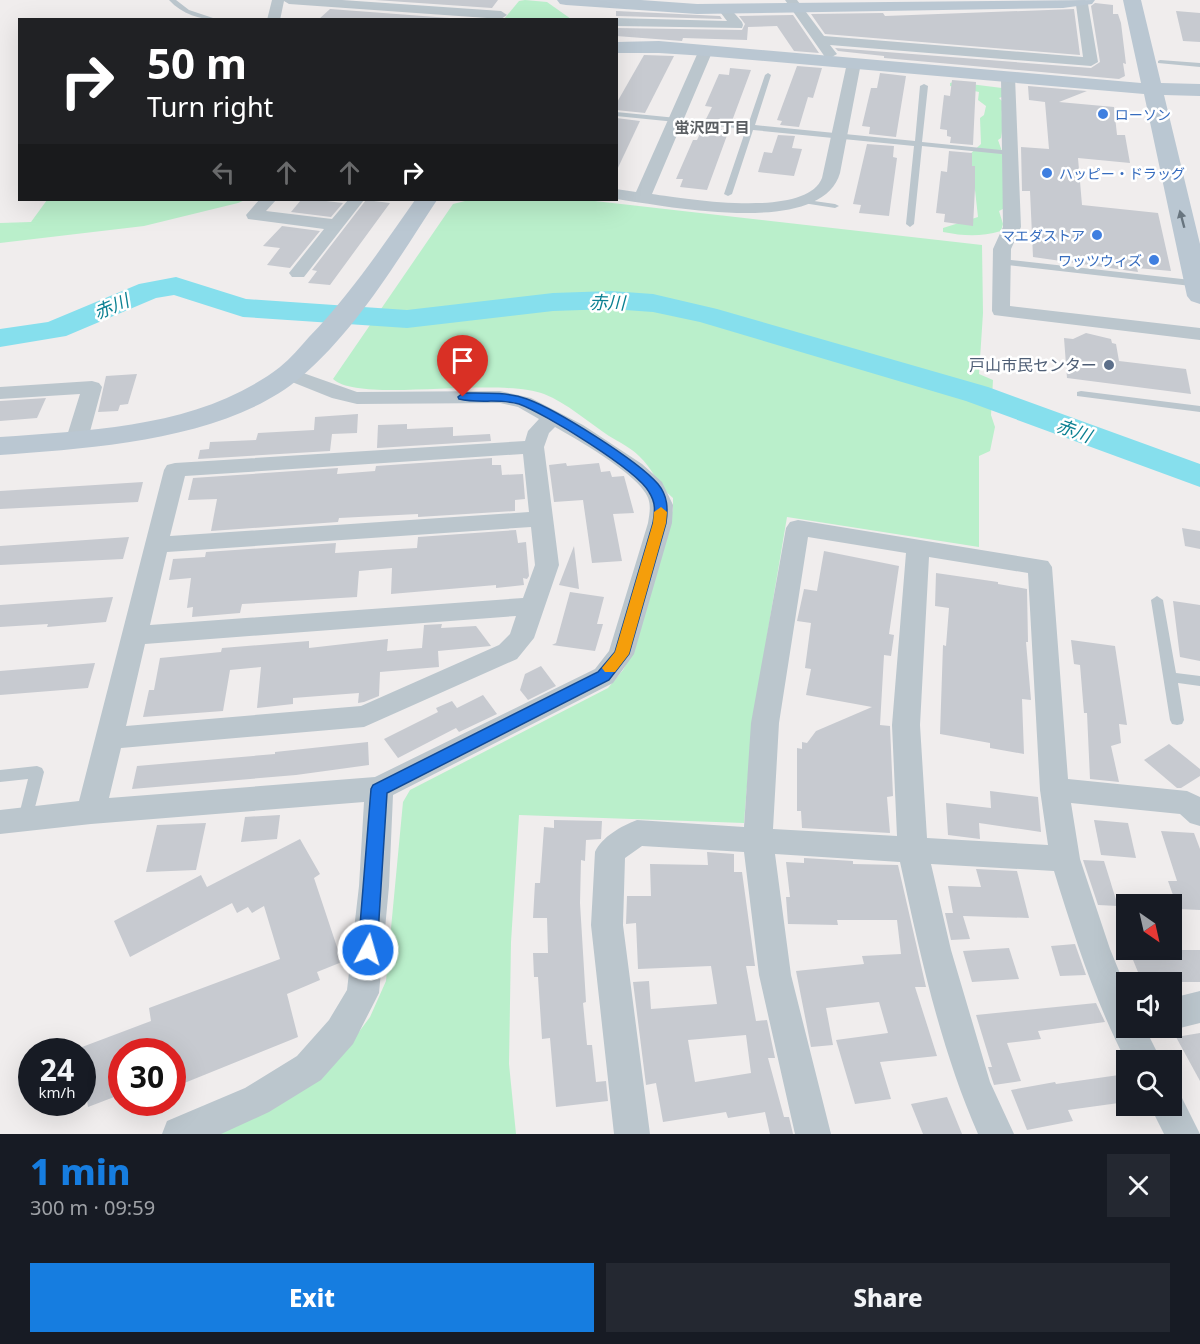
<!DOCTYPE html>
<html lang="en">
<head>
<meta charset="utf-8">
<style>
  :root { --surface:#171b24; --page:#242831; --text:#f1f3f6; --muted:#9ea1a6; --accent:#167de0 }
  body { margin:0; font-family:"Noto Sans","Noto Sans JP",sans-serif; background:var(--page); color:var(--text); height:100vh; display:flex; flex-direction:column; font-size:22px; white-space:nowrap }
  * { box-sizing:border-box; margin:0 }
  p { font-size:20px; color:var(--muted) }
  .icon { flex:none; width:33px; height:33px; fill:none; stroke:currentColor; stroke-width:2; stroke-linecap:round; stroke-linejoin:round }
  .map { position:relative; height:1134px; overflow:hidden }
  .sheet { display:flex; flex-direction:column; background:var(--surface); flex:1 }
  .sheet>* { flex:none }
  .banner { position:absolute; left:18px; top:18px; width:600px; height:183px; border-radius:0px; box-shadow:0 6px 24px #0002; background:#202124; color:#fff; overflow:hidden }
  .needle { width:39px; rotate:146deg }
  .fabs { position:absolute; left:1116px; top:894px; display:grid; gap:12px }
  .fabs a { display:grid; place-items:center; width:66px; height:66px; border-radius:0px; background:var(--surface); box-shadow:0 6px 24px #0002; font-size:30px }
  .speed { position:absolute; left:18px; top:1038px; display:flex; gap:12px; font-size:30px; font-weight:700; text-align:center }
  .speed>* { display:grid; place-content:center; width:78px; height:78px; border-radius:50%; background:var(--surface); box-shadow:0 6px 24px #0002; line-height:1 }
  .speed small { font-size:15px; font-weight:400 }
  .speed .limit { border:9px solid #d22; background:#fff; color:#111 }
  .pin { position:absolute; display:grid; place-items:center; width:51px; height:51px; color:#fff; margin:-62px -26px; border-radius:50% 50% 50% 0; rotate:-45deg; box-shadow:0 0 6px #0007 }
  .pin .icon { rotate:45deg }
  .me { position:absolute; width:66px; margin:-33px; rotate:6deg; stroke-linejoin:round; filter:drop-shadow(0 0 4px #0008) }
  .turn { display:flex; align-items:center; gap:21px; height:126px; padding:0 30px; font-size:27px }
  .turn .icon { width:78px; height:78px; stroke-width:2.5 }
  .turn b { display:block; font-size:42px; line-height:51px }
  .lanes { display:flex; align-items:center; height:57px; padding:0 30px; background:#0003; justify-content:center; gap:30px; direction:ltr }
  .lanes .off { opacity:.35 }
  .round { display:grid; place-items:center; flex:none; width:63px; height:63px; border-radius:0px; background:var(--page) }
  .head { display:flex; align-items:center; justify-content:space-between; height:102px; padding:0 30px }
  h1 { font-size:36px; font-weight:800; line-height:45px; color:var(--accent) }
  .button { display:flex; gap:12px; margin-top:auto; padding:12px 30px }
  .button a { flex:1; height:69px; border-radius:0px; background:var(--accent); color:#fff; font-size:24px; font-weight:800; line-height:69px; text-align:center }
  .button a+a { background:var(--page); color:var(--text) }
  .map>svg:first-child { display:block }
</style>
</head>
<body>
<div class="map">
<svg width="1200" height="1134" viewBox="0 0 1200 1134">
  <rect width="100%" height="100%" fill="#f0eded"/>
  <!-- green -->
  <g fill="#baefcb">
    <polygon points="525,0 547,2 571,19 504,19 519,1"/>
    <path d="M954,82L1002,88V97L999,98L1003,102C1000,115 1004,125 1001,138L998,140L1005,160V208L999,211L1003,224L1001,231C980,237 964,236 943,232V228L978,217L974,181L968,156L981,144L980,118L984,115L986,106L978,100L979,92L950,86V83Z"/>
    <polygon points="47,200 245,200 238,203 144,226 0,243 0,223 31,222"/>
    <path d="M469,200H586L982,245L983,313L979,374L993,380L991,415L995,427L990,451L979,456V547L787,517C770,620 751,719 744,823L519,815L511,942L509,1064L516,1134H209L344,1052L370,1017L386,981L403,802L410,790L608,688L623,670L635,647L673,509V498C658,486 653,469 639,456C631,448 619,442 609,436C588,422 567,403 544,394C495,376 360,404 333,379L453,204Z"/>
  </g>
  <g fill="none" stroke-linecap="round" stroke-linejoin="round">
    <!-- river -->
    <polygon fill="#86dfed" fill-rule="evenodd" points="176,277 246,299 407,310 553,293 611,291 653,294 717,309 988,387 1200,464 1200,487 966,401 700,322 653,312 611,309 553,311 407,328 243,317 174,295 156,298 66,336 0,347 0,329 48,322 139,284"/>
  </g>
  <!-- building -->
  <g fill="#c7cad0" fill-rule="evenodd">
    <polygon points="375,0 498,0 492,8"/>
    <polygon points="1095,3 1113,5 1113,14 1118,14 1121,23 1126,64 1123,63 1125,76 1119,79 884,58 884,56 838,51 835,48 1091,68 1100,62 1091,6"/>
    <polygon points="330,9 476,20 318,20"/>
    <polygon points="1074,9 1080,55 825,34 811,14 883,13 885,16"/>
    <polygon points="616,11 720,16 722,19 616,16"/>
    <polygon points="1176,11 1200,13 1200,42 1183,41"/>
    <polygon points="793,15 819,53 794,51 777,26 748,27 747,40 683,38 682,41 616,36 616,28 742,30 745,24 739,16"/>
    <polygon points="644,55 674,56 645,113 616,110 616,104"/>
    <polygon points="797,66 822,68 813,98 808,97 799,127 780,125 782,121 777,120"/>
    <polygon points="730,68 751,70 732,121 706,119 712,107 705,106 719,74 729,75"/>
    <polygon points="880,73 906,76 896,137 869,134 870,127 862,126 871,88 877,88"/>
    <polygon points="952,80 976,82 973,145 950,143 951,137 947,136 947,130 940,129 944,95 950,96"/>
    <polygon points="1028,86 1087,91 1059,102 1114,107 1117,135 1125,135 1130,163 1078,158 1082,205 1158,213 1171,271 1137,268 1138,272 1033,257 1030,191 1022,191 1021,147 1049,149 1045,102 1029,100"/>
    <polygon points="616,118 640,121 616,172"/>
    <polygon points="703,127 729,130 707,190 680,187 683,179 676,179 693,140 697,140"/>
    <polygon points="778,135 795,136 792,148 802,149 794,176 758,172 764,152 772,153"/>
    <polygon points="867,144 894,146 893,157 897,158 889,216 859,213 861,205 853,204"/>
    <polygon points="949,151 972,153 972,166 975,166 975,188 973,226 944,222 945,214 936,213 941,171 947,172"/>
    <polygon points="301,200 318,200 343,203 331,217 291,212"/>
    <polygon points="366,200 390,203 330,285 308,283 317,271 312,270"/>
    <polygon points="282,226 320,231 290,268 267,265 280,248 263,246"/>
    <polygon points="1086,333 1111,339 1112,343 1116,344 1119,361 1186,369 1191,394 1067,378 1064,338 1073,339"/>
    <polygon points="137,374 128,404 120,405 118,411 98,412 106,376"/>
    <polygon points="46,398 37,418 0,421 0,401"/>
    <polygon points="358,414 357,433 332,434 330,451 198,459 200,450 209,449 210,442 256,440 258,433 314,430 315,417"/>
    <polygon points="407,424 407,429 453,427 453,436 490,434 491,441 377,448 378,425"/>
    <polygon points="492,458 492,465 501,465 502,475 523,474 525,499 515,500 515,511 418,517 418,514 339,518 338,522 211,531 217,499 188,500 193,478 338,468 337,474 375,471 376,466"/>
    <polygon points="566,463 567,466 599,463 601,472 610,471 612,477 624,476 634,513 613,514 622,561 592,563 583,500 554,502 549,465"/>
    <polygon points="143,482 138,502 0,509 0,491"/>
    <polygon points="1182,528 1200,531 1200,549 1185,546"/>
    <polygon points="516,530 518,543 526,542 529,576 527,579 523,578 524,585 496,588 496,585 391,594 392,568 359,571 357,597 242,604 240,613 192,617 193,607 187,608 191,578 169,580 173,559 205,557 206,552 336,543 335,553 383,550 417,548 418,537"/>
    <polygon points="129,537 123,559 0,565 0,546"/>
    <polygon points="574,546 579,589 559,585"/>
    <polygon points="824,551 899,566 889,634 894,635 891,656 884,655 880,725 890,726 893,796 887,797 890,833 802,828 801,811 797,811 797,748 802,749 802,742 807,743 816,731 872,707 806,695 811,669 805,668 811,623 797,621 804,589 817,591"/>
    <polygon points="936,573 998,582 998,584 1027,589 1028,642 1026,642 1031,700 1022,699 1024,754 990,748 990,743 940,734 943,645 946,646 949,608 935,606"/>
    <polygon points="570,592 604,597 597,624 603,624 595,651 552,645 556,643"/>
    <polygon points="113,597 106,622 47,627 48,624 0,627 0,605"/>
    <polygon points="1173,601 1200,605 1200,661 1180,657"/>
    <polygon points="442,624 441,628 476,626 491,646 438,651 439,667 380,672 379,696 364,702 358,703 359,693 293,698 293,704 257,708 261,667 230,670 223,711 143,717 149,690 154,690 160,658 221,652 222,648 309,641 309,648 388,639 387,651 422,648 424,625"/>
    <polygon points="1071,640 1115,646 1127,725 1119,724 1121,743 1111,746 1119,782 1090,779 1087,713 1084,713 1080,665 1074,664"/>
    <polygon points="95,663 88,688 0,695 0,671"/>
    <polygon points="541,666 556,686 528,700 520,690 525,674"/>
    <polygon points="483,695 497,714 459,732 456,728 398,758 384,739 438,712 436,708 452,701 457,708"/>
    <polygon points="368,742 369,765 296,775 132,789 137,766 275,754 275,752"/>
    <polygon points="1169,744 1200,769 1200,776 1181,788 1177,788 1144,760"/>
    <polygon points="990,791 1038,797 1041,832 979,823 980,839 948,835 946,803 991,808"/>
    <polygon points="280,815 277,839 241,842 245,817"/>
    <polygon points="554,820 602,821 601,839 586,840 585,861 581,860 580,903 586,1002 583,1003 587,1045 592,1045 596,1082 606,1081 608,1101 556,1107 550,1038 542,1039 538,977 534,977 533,953 548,953 547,918 533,918 535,883 540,883 544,827 554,828"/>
    <polygon points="1094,820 1128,823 1136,858 1101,855"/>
    <polygon points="206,823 196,870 146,872 157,825"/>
    <polygon points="1161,831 1194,833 1200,849 1200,910 1178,909 1168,881 1177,881"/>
    <polygon points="300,839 320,874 314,878 342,962 317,972 320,980 287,994 298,1037 172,1088 172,1052 122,1052 122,1094 88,1107 82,1068 82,1047 151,1021 149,1008 280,959 264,906 252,913 248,907 237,913 232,903 130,957 114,921 201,875 207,887"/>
    <path d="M707,852L734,854V872H742L755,966H746L756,1021L767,1020L775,1058H768L784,1117H789L793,1134H770L765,1112L728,1118L726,1112L663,1122L656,1083L646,1085L633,982L649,981L651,1009L717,1004L711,966L638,969L636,923L626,924L627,896H651L650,864L708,865ZM746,1035L751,1073L695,1082L688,1040Z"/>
    <polygon points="804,858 853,861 853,864 898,865 926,987 915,987 937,1056 880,1062 891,1099 855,1104 836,1040 888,1033 879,1002 826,1008 833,1045 811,1047 796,971 864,964 862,956 901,954 897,920 837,920 838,925 788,924 786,897 790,897 786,862 804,863"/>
    <polygon points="1083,860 1104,861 1118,906 1098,905"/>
    <polygon points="976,869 1017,871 1029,918 963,916 970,939 951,940 945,913 953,913 948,886 981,887"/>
    <polygon points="1075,944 1086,975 1060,976 1051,946"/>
    <polygon points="1009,948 1019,979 972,982 963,951"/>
    <polygon points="1129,950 1200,950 1200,982 1142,982"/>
    <polygon points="1096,1003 1105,1022 1038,1031 1041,1039 1007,1043 1021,1081 994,1085 988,1067 992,1067 976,1015"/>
    <polygon points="1200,1033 1200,1081 1176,1037"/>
    <polygon points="1126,1074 1126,1102 1068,1110 1073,1121 1027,1130 1011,1090 1055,1082 1056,1084"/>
    <polygon points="947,1097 962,1134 923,1134 911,1104"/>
  </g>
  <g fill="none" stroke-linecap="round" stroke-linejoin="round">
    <!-- lane -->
    <g fill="#bbc6cd" fill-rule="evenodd">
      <path d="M169,0H176L189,10L219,20C200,20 182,14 169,0Z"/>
      <polygon points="1160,60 1200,63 1200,67 1158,63 1158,61"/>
      <polygon points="768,73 771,75 755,125 915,141 920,86 924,84 928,86 922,142 1011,151 1015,153 1011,155 922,146 914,224 910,227 906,224 914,146 753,130 732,194 728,196 724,194 746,129 616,116 616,112 748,125 765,75"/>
      <polygon points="800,199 835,204 839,206 835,208 803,203 799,201"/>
      <polygon points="1002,259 1200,281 1200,287 999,264 999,260"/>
      <polygon points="1081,391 1200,406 1200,412 1077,396 1077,392"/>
      <polygon points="1157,596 1163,600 1176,673 1200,676 1200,686 1178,683 1184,720 1182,724 1177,725 1172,724 1170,720 1151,600"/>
      <polygon points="37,766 42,768 44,772 32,819 30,823 25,825 20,823 18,819 28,779 0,782 0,770"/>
    </g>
    <!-- street -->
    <g fill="#bbc6cd" fill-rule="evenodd">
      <polygon points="272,0 342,0 501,11 507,15 501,19 289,4 284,1 280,20 267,20"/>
      <polygon points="785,0 797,0 824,36 1083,57 1076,5 1073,1 1085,0 1088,4 1098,62 1091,66 830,45 837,54 830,58 825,57"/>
      <polygon points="724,5 728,6 742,22 743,25 742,28 616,26 616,20 611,20 616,18 727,21 718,9"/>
      <path d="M706,46L713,50L652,194C687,199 806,219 822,178L847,63L854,59L861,63L840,173C821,238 667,206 616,199V189L636,192L699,50Z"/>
      <polygon points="1008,73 1015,77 1021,227 1011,249 1010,306 1200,328 1200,340 994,315 992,311 993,249 1003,227 1001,77"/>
      <polygon points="259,200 276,200 266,211 332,219 348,200 364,200 304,277 292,277 289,273 324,229 248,219 246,215"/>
      <path d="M289,368L357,392L500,391L531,398L583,425L642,464L662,482L673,505L672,523L634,654L613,683L393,795L389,886L379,993L353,1044L321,1080L269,1112L221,1134H162L167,1121L245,1088L297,1056L329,1020L347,990L359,886L364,802L91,824L0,834V810L79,801L164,470L167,465L175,463L525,441L528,431L539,419L518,407L500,403L357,404L332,398L282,378L279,374L282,370ZM555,427C577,439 631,471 644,491C652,501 650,511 648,523L609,651L595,669L375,777L109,798L121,748L364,727L517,659L534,638L559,565L544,447L549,433ZM523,454L529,512L170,536L185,476ZM531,527L535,565L523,598L150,625L167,552ZM516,616L510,634L499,645L361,706L126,726L145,644Z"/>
      <polygon points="92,381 99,383 102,387 88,439 85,444 77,446 69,444 66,439 80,394 0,399 0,387"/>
      <path d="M798,520L1048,561L1052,567L1068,779L1187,791L1200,797V826L1190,823L1180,814L1071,803L1080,859L1110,949L1126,988V1028H1145L1161,1060L1126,1061C1095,1001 1074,936 1054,871L931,864L951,950L990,1082L1014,1134H978C940,1047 920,954 900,862L775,854L791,975L831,1134H795L759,975L744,852L642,846L625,858L623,925L650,1134H614L591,925L595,852C602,837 621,826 637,820L744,827L751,723L786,528L790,522ZM808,537L906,553L892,725L897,836L773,829L779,723ZM929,557L1028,573L1040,790L1048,845L927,838L920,725Z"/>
      <polygon points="1200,991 1200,1023 1172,1030 1166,1028 1172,1028 1172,998"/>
      <polygon points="1172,1090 1180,1094 1200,1134 1164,1134 1150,1106 1172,1106"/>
    </g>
    <!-- secondary -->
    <g fill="#bac7d2" fill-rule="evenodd">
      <polygon points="557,0 641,0 697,4 1095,0 1092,4 1063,8 697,14 566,5 560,4"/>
      <polygon points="1123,0 1141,0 1161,83 1200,84 1200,96 1164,95 1200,244 1200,304 1191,301 1187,296 1144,94 706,56 659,53 616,53 616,42 659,41 1141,83"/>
      <path d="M415,200H437C397,261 357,329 301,377C227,440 93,448 0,455V437C94,430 202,427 280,367C291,358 300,347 309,337C350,295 382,247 415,200Z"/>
    </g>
  </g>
  <!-- one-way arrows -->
  <defs><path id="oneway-solid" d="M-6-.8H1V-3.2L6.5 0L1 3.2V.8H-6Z" transform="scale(1.5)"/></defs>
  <use fill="#68757f" href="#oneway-solid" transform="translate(1182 219) rotate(-105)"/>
  <!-- route -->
  <path fill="#1a73e8" stroke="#114b97" stroke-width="1.5" d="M463,393C485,393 507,392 527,399C557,410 637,460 658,484C668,496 668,509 666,523L629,654L609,680L387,793L377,950L374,956L368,959L361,956L358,950L371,789L373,785L598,672L615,652L653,523C655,511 656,503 649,492C637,470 544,413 519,404C499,398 479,404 459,399L458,397Z"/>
  <!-- slow -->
  <polygon fill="#f59e0b" points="661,507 667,512 666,523 629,654 615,672 605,672 602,668 615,652 653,523 654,512"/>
  <!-- markers -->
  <g fill="#3f7fe0" stroke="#fff" stroke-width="2">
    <circle cx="1103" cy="114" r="6"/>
    <circle cx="1047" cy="173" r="6"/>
    <circle cx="1097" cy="235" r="6"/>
    <circle cx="1154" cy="260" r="6"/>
  </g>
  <circle fill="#5c6f8a" stroke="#fff" stroke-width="2" cx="1109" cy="365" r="6"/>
  <g text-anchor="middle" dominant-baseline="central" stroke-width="5" stroke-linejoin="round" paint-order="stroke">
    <!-- far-shop labels -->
    <g font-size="14" fill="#366cbe" stroke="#fff" text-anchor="start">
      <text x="1115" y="114">ローソン</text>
      <text x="1059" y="173">ハッピー・ドラッグ</text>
      <text x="1085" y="235" text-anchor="end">マエダストア</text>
      <text x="1142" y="260" text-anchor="end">ワッツウィズ</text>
    </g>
    <!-- far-neighbourhood labels -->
    <g font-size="15" font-weight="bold" fill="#5a5e62" stroke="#fff">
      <text x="712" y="127">蛍沢四丁目</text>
    </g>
    <!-- service labels -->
    <g font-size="16" fill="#4e5e75" stroke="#fff" text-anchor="end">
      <text x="1097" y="365">戸山市民センター</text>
    </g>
    <!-- water labels -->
    <g font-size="18" font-style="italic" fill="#0b8092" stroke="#fff">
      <text transform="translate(607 302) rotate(1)">赤川</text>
      <text transform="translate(111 306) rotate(-23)">赤川</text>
      <text transform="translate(1074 430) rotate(20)">赤川</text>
    </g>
  </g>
</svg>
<div class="fabs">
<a><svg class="needle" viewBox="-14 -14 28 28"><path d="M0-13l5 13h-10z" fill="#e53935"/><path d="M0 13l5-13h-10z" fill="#9ea1a6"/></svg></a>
<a><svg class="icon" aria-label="sound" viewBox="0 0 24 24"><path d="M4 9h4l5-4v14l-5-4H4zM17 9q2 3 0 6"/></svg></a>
<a><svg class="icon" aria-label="search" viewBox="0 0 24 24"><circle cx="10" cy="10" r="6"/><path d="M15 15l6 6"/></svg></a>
</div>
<div class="speed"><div>24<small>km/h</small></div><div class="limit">30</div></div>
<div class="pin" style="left:463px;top:397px;background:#d93025"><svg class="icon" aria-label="arrive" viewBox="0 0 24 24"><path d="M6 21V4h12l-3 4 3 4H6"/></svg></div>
<svg class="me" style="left:368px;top:950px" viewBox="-20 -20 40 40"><circle r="17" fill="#1a73e8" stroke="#fff" stroke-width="3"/><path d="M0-11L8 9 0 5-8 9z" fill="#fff"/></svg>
<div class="banner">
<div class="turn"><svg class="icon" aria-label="right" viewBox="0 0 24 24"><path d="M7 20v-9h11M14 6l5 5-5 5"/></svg><div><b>50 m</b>Turn right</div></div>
<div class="lanes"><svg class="icon off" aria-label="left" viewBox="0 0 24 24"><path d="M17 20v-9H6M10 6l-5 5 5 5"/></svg><svg class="icon off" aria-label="ahead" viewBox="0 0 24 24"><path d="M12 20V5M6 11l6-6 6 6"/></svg><svg class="icon off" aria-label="ahead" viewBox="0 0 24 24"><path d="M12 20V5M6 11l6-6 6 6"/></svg><svg class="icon" aria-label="right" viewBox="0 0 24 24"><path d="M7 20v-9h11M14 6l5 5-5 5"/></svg></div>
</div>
</div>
<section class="sheet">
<div class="head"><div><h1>1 min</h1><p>300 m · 09:59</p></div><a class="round"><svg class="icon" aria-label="close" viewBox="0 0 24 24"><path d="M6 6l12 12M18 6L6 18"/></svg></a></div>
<div class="button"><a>Exit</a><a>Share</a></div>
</section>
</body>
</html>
